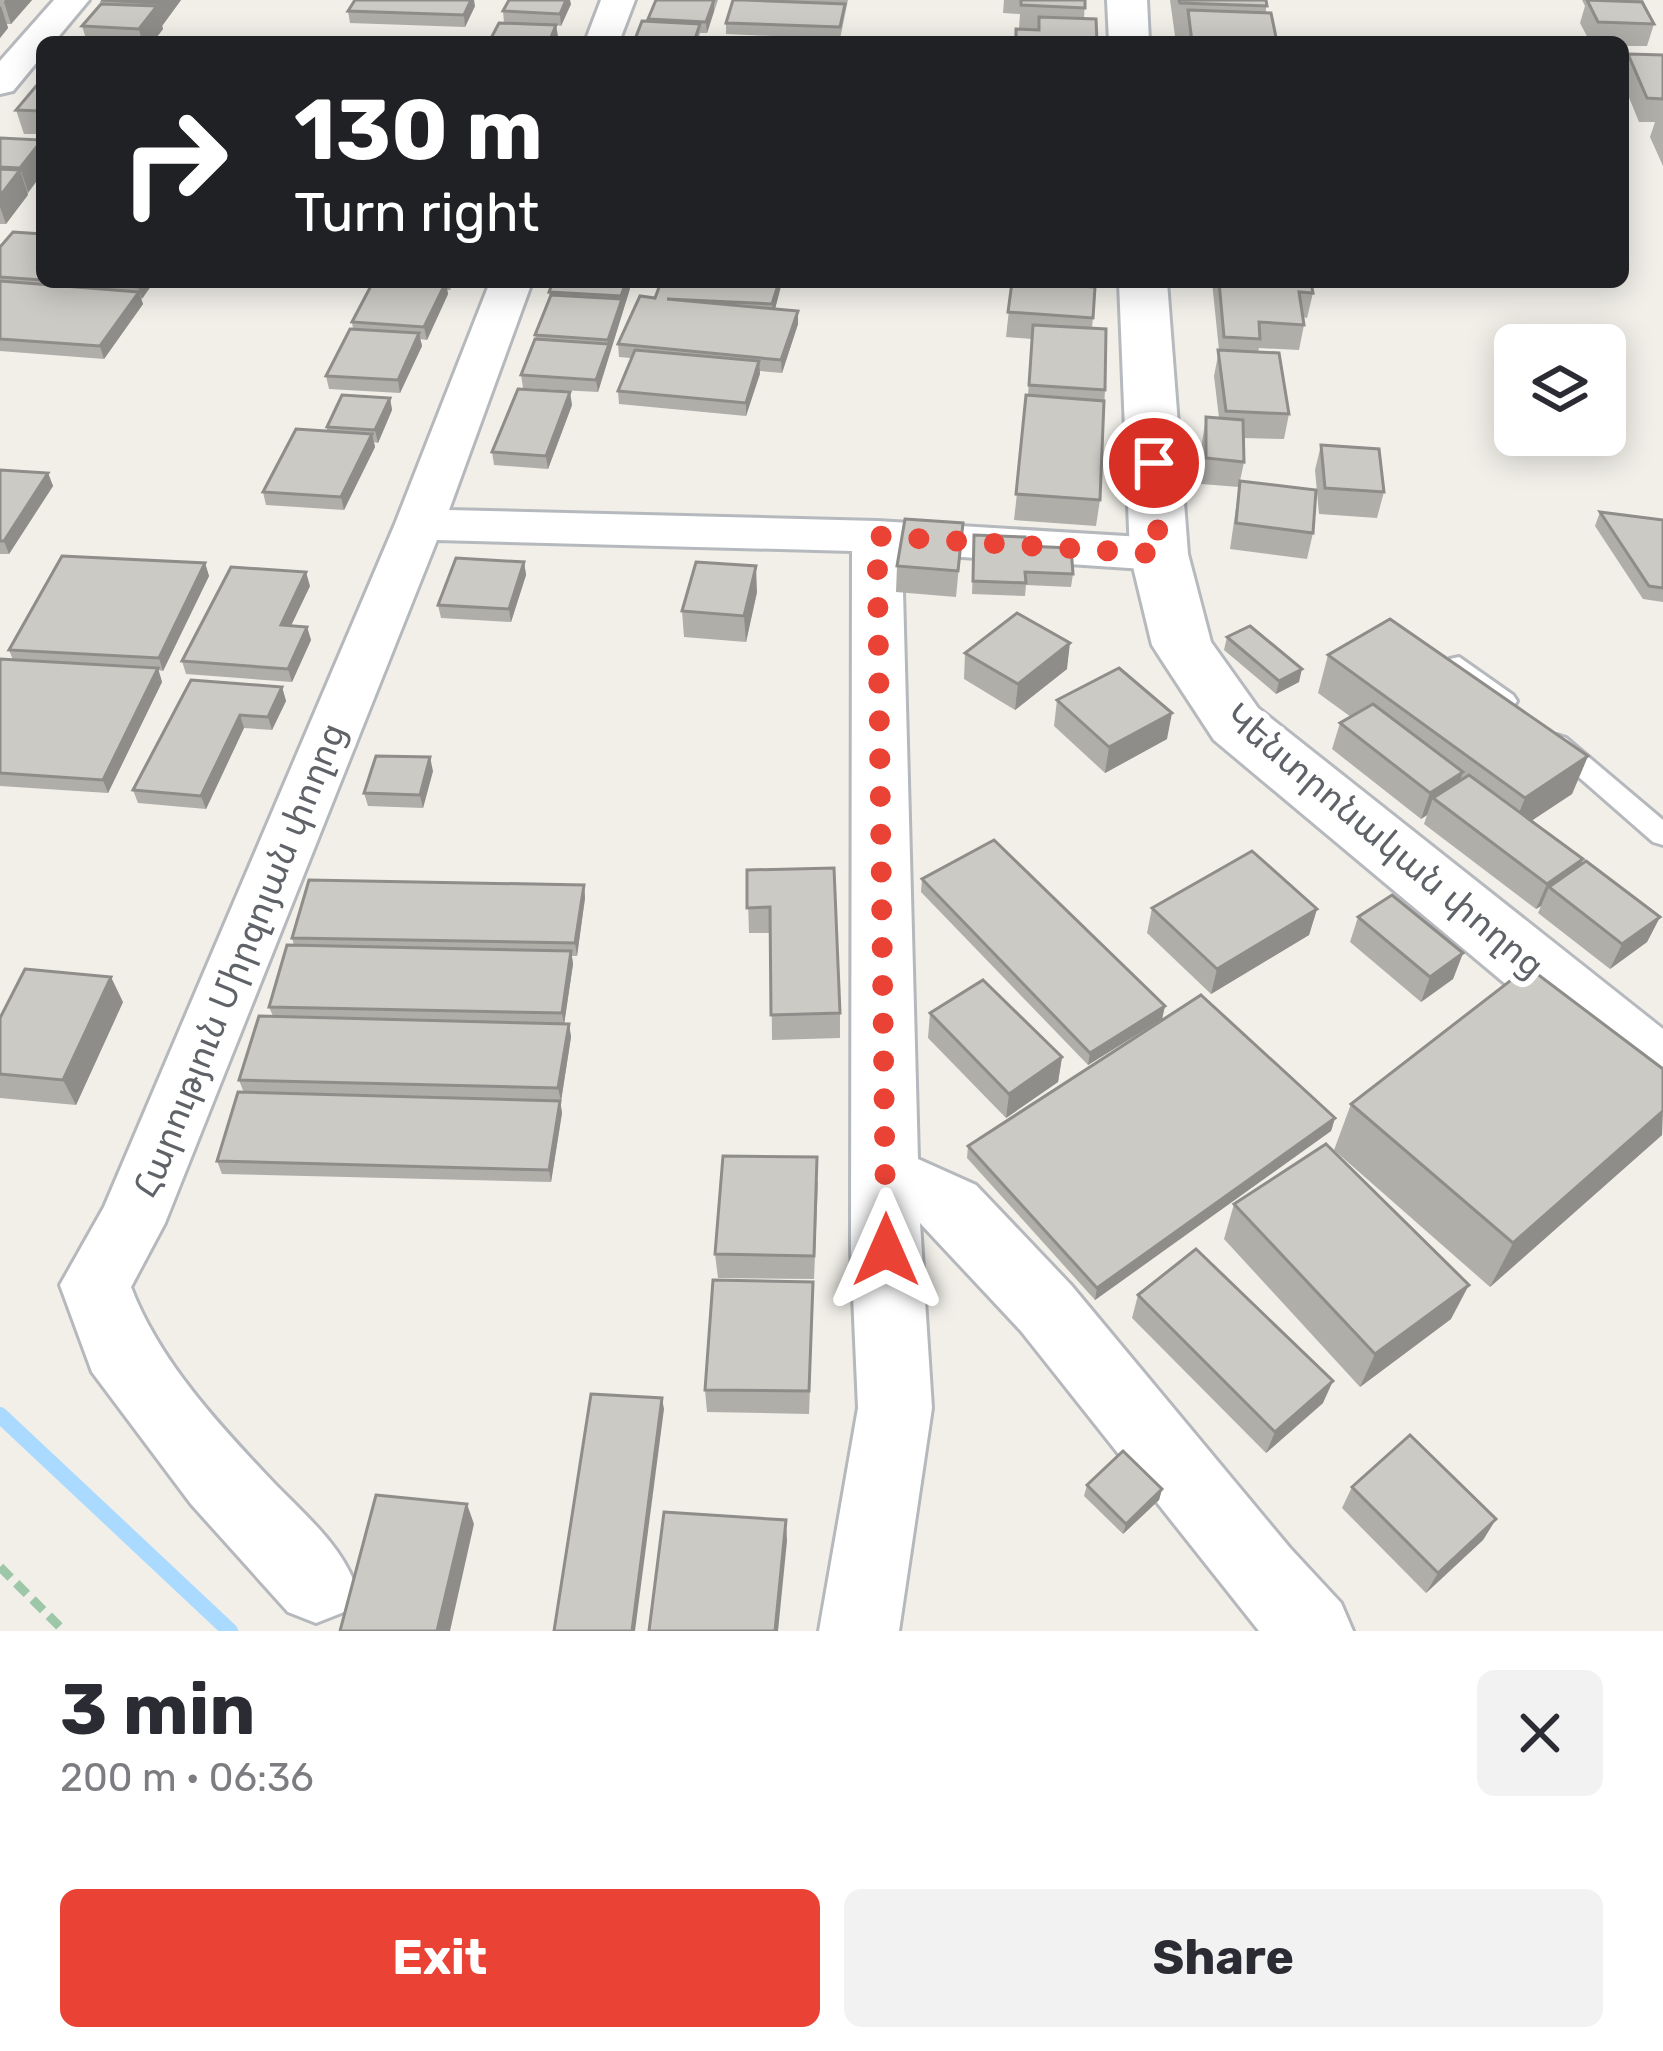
<!DOCTYPE html>
<html lang="en">
<head>
<meta charset="utf-8">
<style>
  :root { --surface:#fff; --page:#f2f2f3; --text:#2b2b33; --muted:#7c7c81; --accent:#ea4335 }
  body { margin:0; font-family:Rubik,"Noto Sans Armenian",sans-serif; background:var(--page); color:var(--text); height:100vh; display:flex; flex-direction:column; font-size:45px; white-space:nowrap }
  * { box-sizing:border-box; margin:0 }
  p { font-size:39px; color:var(--muted) }
  .icon { flex:none; width:66px; height:66px; fill:none; stroke:currentColor; stroke-width:2; stroke-linecap:round; stroke-linejoin:round }
  .map { position:relative; height:1631px; overflow:hidden }
  .panel { display:flex; flex-direction:column; background:var(--surface); flex:1 }
  .panel>* { flex:none }
  .top-card { position:absolute; left:36px; top:36px; width:1593px; height:252px; border-radius:18px; box-shadow:0 6px 30px #0003; background:#202124; color:#fff; overflow:hidden }
  .buttons { position:absolute; left:1494px; top:324px; display:grid; gap:24px }
  .buttons a { display:grid; place-items:center; width:132px; height:132px; border-radius:18px; background:var(--surface); box-shadow:0 6px 30px #0003; font-size:60px }
  .pin { position:absolute; display:grid; place-items:center; width:102px; height:102px; color:#fff; margin:-51px; border:6px solid #fff; border-radius:50%; box-shadow:0 3px 12px #0007 }
  .me { position:absolute; width:132px; margin:-66px; rotate:0deg; stroke-linejoin:round; filter:drop-shadow(0 0 9px #0008) }
  .turn { display:flex; align-items:center; gap:42px; height:252px; padding:0 60px; font-size:54px }
  .turn .icon { width:156px; height:156px; stroke-width:2.5 }
  .turn b { display:block; font-size:84px; line-height:102px }
  .round { display:grid; place-items:center; flex:none; width:126px; height:126px; border-radius:18px; background:var(--page) }
  .head { display:flex; align-items:center; justify-content:space-between; height:204px; padding:0 60px }
  h1 { font-size:72px; font-weight:700; line-height:90px }
  .action { display:flex; gap:24px; margin-top:auto; padding:24px 60px }
  .action a { flex:1; height:138px; border-radius:18px; background:var(--accent); color:#fff; font-size:48px; font-weight:700; line-height:138px; text-align:center }
  .action a+a { background:var(--page); color:var(--text) }
  .map>svg:first-child { display:block }
</style>
</head>
<body>
<div class="map">
<svg width="1663" height="1631" viewBox="0 0 1663 1631">
  <rect width="100%" height="100%" fill="#f1efe8"/>
  <g fill="none" stroke-linecap="round" stroke-linejoin="round">
    <!-- stream -->
    <polyline stroke="#aadaff" stroke-width="16" points="0,1415 230,1631"/>
    <defs>
      <g id="lane">
        <polygon points="1459,657 1513,695 1517,701 1513,707 1495,707 1450,671 1447,665 1450,659"/>
        <polygon points="1557,735 1566,738 1663,820 1663,845 1653,842 1548,750 1544,744"/>
      </g>
      <g id="street">
        <polygon points="54,0 89,0 54,42 42,42 42,56 13,91 0,94 0,61"/>
        <polygon points="601,0 635,0 619,42 585,42"/>
        <path d="M490,282H532L449,510L877,521L1159,538L1177,543L1184,554L1177,565L1159,570L902,553L918,1159L976,1185L1071,1285L1290,1548L1341,1603L1353,1631H1259L1021,1331L920,1223L932,1408L899,1631H819L858,1408L851,1250L852,551L437,540L165,1223L131,1287C159,1361 220,1426 274,1483C305,1515 339,1543 355,1584L344,1612L316,1623L288,1612L191,1504L92,1372L60,1285L104,1207L395,524Z"/>
      </g>
      <g id="secondary">
        <polygon points="1107,0 1147,0 1149,42 1109,42"/>
        <polygon points="1119,282 1167,282 1188,554 1211,642 1258,708 1663,1029 1663,1103 1637,1094 1214,740 1161,659 1152,645 1130,554"/>
      </g>
    </defs>
    <!-- lane casing -->
    <use href="#lane" stroke="#b5b8bc" stroke-width="6"/>
    <!-- street casing -->
    <use href="#street" stroke="#b5b8bc" stroke-width="6"/>
    <!-- secondary casing -->
    <use href="#secondary" stroke="#b6babf" stroke-width="6"/>
    <!-- path -->
    <polyline stroke="#9cc7a9" stroke-width="9" stroke-dasharray="15 8" stroke-linecap="butt" points="0,1567 64,1631"/>
    <!-- lane -->
    <use href="#lane" fill="#fff" fill-rule="evenodd"/>
    <!-- street -->
    <use href="#street" fill="#fff" fill-rule="evenodd"/>
    <!-- secondary -->
    <use href="#secondary" fill="#fff" fill-rule="evenodd"/>
  </g>
  <!-- wall -->
  <g fill="#afaea9">
    <polygon points="0,0 32,0 11,24 7,24 8,28 0,38"/>
    <polygon points="181,0 162,26 163,29 153,42 87,42 82,26 101,4 100,1"/>
    <polygon points="656,0 718,0 707,33 700,33 698,42 634,42 649,22"/>
    <polygon points="733,0 848,0 840,39 726,34 726,23"/>
    <polygon points="1004,0 1085,0 1084,19 1038,29 1019,28 1020,14 1003,13"/>
    <polygon points="1170,0 1266,0 1266,13 1277,42 1184,42 1185,37 1175,36"/>
    <polygon points="1582,0 1643,0 1654,24 1647,46 1623,46 1623,42 1590,42 1580,23 1585,6"/>
    <polygon points="571,4 561,26 556,25 558,37 504,23 503,11"/>
    <polygon points="475,6 465,27 350,23 348,11"/>
    <polygon points="1628,54 1663,55 1663,166 1650,137 1655,122 1639,122 1623,83 1623,68"/>
    <polygon points="42,79 42,134 24,134 16,110"/>
    <polygon points="0,138 42,174 6,224 0,224"/>
    <polygon points="42,234 42,282 154,282 141,299 143,304 104,359 0,351 0,247"/>
    <polygon points="264,282 354,282 351,287"/>
    <polygon points="373,282 454,282 450,290 447,290 448,294 427,340 420,339 422,346 400,393 329,389 326,376 353,329 352,322"/>
    <polygon points="553,282 632,282 598,392 523,388 521,375 550,299 549,292"/>
    <polygon points="782,282 775,309 798,324 782,373 760,371 746,416 619,404 618,391 631,358 619,357 618,344 655,298"/>
    <polygon points="1012,282 1096,282 1092,328 1105,390 1100,500 1096,526 1014,520 1028,395 1032,339 1006,337"/>
    <polygon points="1212,282 1311,282 1313,293 1307,318 1303,317 1304,325 1299,350 1259,348 1258,352 1289,414 1284,439 1243,438 1244,462 1240,481 1313,533 1307,559 1230,549 1239,487 1201,484 1202,442 1206,417 1219,418 1214,376 1219,350"/>
    <polygon points="390,398 392,410 378,443 374,442 375,447 344,510 266,505 263,492 327,431 327,427"/>
    <polygon points="572,405 548,469 494,465 492,452"/>
    <polygon points="1321,445 1384,492 1377,518 1319,514 1315,470"/>
    <polygon points="0,470 48,473 53,486 9,554 0,554"/>
    <polygon points="1600,512 1663,520 1663,602 1643,599 1595,526"/>
    <polygon points="963,523 956,597 896,592 897,566"/>
    <polygon points="974,535 1025,546 1073,574 1071,587 1026,585 1025,596 972,594"/>
    <polygon points="524,562 526,575 511,622 441,618 438,605"/>
    <polygon points="205,563 209,576 163,671 158,670 162,682 108,793 0,786 0,659 13,660 9,650"/>
    <polygon points="310,586 291,626 307,627 311,640 292,682 186,674 182,661"/>
    <polygon points="757,592 746,642 684,637 682,611"/>
    <polygon points="1227,637 1299,682 1276,694 1224,650"/>
    <polygon points="965,653 1067,669 1015,710 964,679"/>
    <polygon points="1328,655 1588,756 1572,794 1531,821 1583,859 1580,866 1660,917 1647,942 1610,969 1538,913 1541,906 1536,909 1424,824 1427,815 1421,819 1332,749 1340,723 1351,717 1318,693"/>
    <polygon points="191,680 282,687 286,701 272,730 244,728 206,809 138,803 133,790"/>
    <polygon points="1057,700 1167,739 1105,773 1054,726"/>
    <polygon points="433,771 423,808 368,806 364,793"/>
    <polygon points="747,870 840,1013 840,1038 772,1040 771,933 749,933"/>
    <polygon points="922,879 1165,1006 1162,1019 1088,1065 921,892"/>
    <polygon points="584,885 585,898 577,956 572,956 573,964 564,1024 569,1024 571,1037 561,1101 244,1093 239,1080 273,1016 269,1007 294,945 292,938"/>
    <polygon points="1152,908 1317,909 1309,935 1211,994 1147,933"/>
    <polygon points="1358,917 1463,953 1453,979 1421,1002 1350,942"/>
    <polygon points="123,1002 76,1105 0,1098 0,1018"/>
    <polygon points="930,1013 1062,1057 1058,1082 1006,1118 928,1038"/>
    <polygon points="560,1101 562,1113 551,1182 222,1174 217,1161"/>
    <polygon points="1351,1104 1662,1135 1490,1287 1334,1150"/>
    <polygon points="1335,1118 1331,1131 1095,1300 967,1158 968,1146"/>
    <polygon points="818,1182 814,1279 718,1278 715,1254"/>
    <polygon points="1234,1204 1451,1319 1360,1387 1224,1239"/>
    <polygon points="1138,1295 1323,1403 1266,1453 1132,1318"/>
    <polygon points="813,1305 809,1414 707,1412 705,1390"/>
    <polygon points="1087,1485 1162,1489 1159,1500 1123,1534 1084,1496"/>
    <polygon points="1352,1487 1496,1519 1483,1540 1426,1593 1342,1508"/>
  </g>
  <!-- shaded-wall -->
  <g fill="#8f8d8a">
    <polygon points="5,0 32,0 11,24 4,2"/>
    <polygon points="159,0 181,0 162,26 156,3"/>
    <polygon points="471,0 474,0 475,6 465,27 464,15"/>
    <polygon points="566,0 570,0 571,4 561,26 560,14"/>
    <polygon points="714,0 714,11 707,33 706,22"/>
    <polygon points="1,6 8,28 0,38 0,7"/>
    <polygon points="157,6 163,29 153,42 142,42 139,29"/>
    <polygon points="556,25 558,37 555,42 549,42"/>
    <polygon points="42,140 42,174 28,192 20,168"/>
    <polygon points="20,170 28,195 6,224 0,207 0,196"/>
    <polygon points="141,282 154,282 142,299 138,287"/>
    <polygon points="446,282 448,294 427,340 424,327"/>
    <polygon points="626,282 632,282 598,392 596,380"/>
    <polygon points="779,282 782,282 773,317 772,304"/>
    <polygon points="139,292 143,304 104,359 100,346"/>
    <polygon points="798,311 798,324 782,373 781,360"/>
    <polygon points="419,333 422,346 400,393 398,380"/>
    <polygon points="759,361 760,374 746,416 746,403"/>
    <polygon points="570,392 572,405 548,469 546,456"/>
    <polygon points="390,398 392,410 378,443 375,430"/>
    <polygon points="372,434 375,447 344,510 341,497"/>
    <polygon points="48,473 53,486 9,554 4,541"/>
    <polygon points="524,562 526,575 511,622 509,609"/>
    <polygon points="205,563 209,576 163,671 159,658"/>
    <polygon points="756,566 757,592 746,642 744,616"/>
    <polygon points="306,572 310,586 285,638 281,625"/>
    <polygon points="307,627 311,640 292,682 288,669"/>
    <polygon points="1070,643 1067,669 1015,710 1018,684"/>
    <polygon points="158,668 162,682 108,793 103,780"/>
    <polygon points="1302,669 1299,682 1276,694 1279,681"/>
    <polygon points="282,687 286,701 272,730 268,717"/>
    <polygon points="1172,713 1167,739 1105,773 1109,747"/>
    <polygon points="240,715 244,728 206,809 201,796"/>
    <polygon points="1588,756 1572,794 1510,835 1525,798"/>
    <polygon points="430,757 433,771 423,808 420,795"/>
    <polygon points="1463,772 1454,798 1433,798 1427,815 1421,819 1430,793"/>
    <polygon points="1583,859 1571,885 1549,887 1541,906 1536,909 1547,884"/>
    <polygon points="584,885 585,898 577,956 575,943"/>
    <polygon points="1317,909 1309,935 1211,994 1217,969"/>
    <polygon points="1660,917 1647,942 1610,969 1622,944"/>
    <polygon points="571,951 573,964 564,1025 562,1013"/>
    <polygon points="1463,953 1453,979 1421,1002 1430,977"/>
    <polygon points="111,977 123,1002 76,1105 63,1080"/>
    <polygon points="1165,1006 1162,1019 1088,1065 1090,1053"/>
    <polygon points="569,1024 571,1037 561,1101 558,1088"/>
    <polygon points="1062,1057 1058,1082 1006,1118 1009,1094"/>
    <polygon points="560,1101 562,1113 551,1182 549,1170"/>
    <polygon points="1663,1111 1662,1135 1490,1287 1513,1243"/>
    <polygon points="1335,1118 1331,1131 1095,1300 1097,1288"/>
    <polygon points="1469,1285 1451,1319 1360,1387 1375,1354"/>
    <polygon points="1333,1381 1323,1403 1266,1453 1275,1432"/>
    <polygon points="662,1398 664,1409 635,1631 632,1631"/>
    <polygon points="1162,1489 1159,1500 1123,1534 1126,1524"/>
    <polygon points="467,1504 474,1524 450,1631 437,1631"/>
    <polygon points="1496,1519 1483,1540 1426,1593 1438,1573"/>
    <polygon points="786,1520 787,1541 778,1631 775,1631"/>
  </g>
  <!-- building -->
  <g fill="#cccac5" stroke="#8f8d8a" stroke-width="3">
    <polygon points="101,0 159,0 156,3"/>
    <polygon points="355,0 471,0 464,15 348,11"/>
    <polygon points="509,0 566,0 560,14 503,11"/>
    <polygon points="656,0 714,0 706,22 648,19"/>
    <polygon points="733,0 745,0 845,4 840,27 726,23"/>
    <polygon points="1021,0 1085,0 1085,8 1021,5"/>
    <polygon points="1179,0 1266,0 1267,6 1180,3"/>
    <polygon points="1587,0 1642,2 1654,24 1598,22"/>
    <polygon points="101,4 157,6 139,29 82,26"/>
    <polygon points="1188,10 1271,13 1277,42 1192,42"/>
    <polygon points="1039,17 1096,19 1097,42 1016,42 1016,29 1039,30"/>
    <polygon points="642,21 700,24 694,42 634,42"/>
    <polygon points="499,23 556,25 549,42 489,42"/>
    <polygon points="1628,54 1663,55 1663,99 1647,98"/>
    <polygon points="42,79 42,111 16,110"/>
    <polygon points="0,138 42,140 20,168 0,167"/>
    <polygon points="0,169 20,170 0,196"/>
    <polygon points="13,232 42,234 42,280 0,277 0,247"/>
    <polygon points="0,281 139,292 100,346 0,339"/>
    <polygon points="70,282 141,282 138,287"/>
    <polygon points="373,282 446,282 424,327 352,322"/>
    <polygon points="553,282 626,282 621,296 549,292"/>
    <polygon points="661,282 779,282 772,304 667,299 798,311 781,360 618,344 640,296 655,298"/>
    <polygon points="1012,282 1095,287 1093,318 1008,312"/>
    <polygon points="1219,282 1311,282 1313,293 1299,292 1304,325 1259,322 1260,339 1224,337"/>
    <polygon points="551,295 622,299 608,340 535,335"/>
    <polygon points="1033,325 1106,329 1105,390 1029,385"/>
    <polygon points="350,329 419,333 398,380 326,376"/>
    <polygon points="535,339 609,344 596,380 521,375"/>
    <polygon points="635,350 759,361 746,403 618,391"/>
    <polygon points="1218,350 1279,353 1289,414 1226,411"/>
    <polygon points="518,389 570,392 546,456 492,452"/>
    <polygon points="342,395 390,398 375,430 327,427"/>
    <polygon points="1026,395 1104,401 1100,500 1016,494"/>
    <polygon points="1206,417 1243,420 1244,462 1206,458"/>
    <polygon points="296,429 372,434 341,497 263,492"/>
    <polygon points="1321,445 1379,449 1384,492 1325,488"/>
    <polygon points="0,470 48,473 4,541 0,541"/>
    <polygon points="1240,481 1316,490 1313,533 1236,523"/>
    <polygon points="1600,512 1663,520 1663,588 1649,586"/>
    <polygon points="905,519 963,523 958,571 897,566"/>
    <polygon points="974,535 1025,537 1025,546 1071,548 1073,574 1025,572 1026,583 973,581"/>
    <polygon points="62,556 205,563 159,658 9,650"/>
    <polygon points="456,558 524,562 509,609 438,605"/>
    <polygon points="696,562 756,566 744,616 682,611"/>
    <polygon points="231,567 306,572 281,625 307,627 288,669 182,661"/>
    <polygon points="1017,613 1070,643 1018,684 965,653"/>
    <polygon points="1390,619 1588,756 1525,798 1328,655"/>
    <polygon points="1250,626 1302,669 1279,681 1227,637"/>
    <polygon points="0,659 158,668 103,780 0,773"/>
    <polygon points="1119,668 1172,713 1109,747 1057,700"/>
    <polygon points="191,680 282,687 268,717 240,715 201,796 133,790"/>
    <polygon points="1373,704 1463,772 1430,793 1340,723"/>
    <polygon points="376,756 430,757 420,795 364,793"/>
    <polygon points="1469,775 1583,859 1547,884 1433,798"/>
    <polygon points="994,840 1165,1006 1090,1053 922,879"/>
    <polygon points="1252,851 1317,909 1217,969 1152,908"/>
    <polygon points="1586,861 1660,917 1622,944 1549,887"/>
    <polygon points="834,868 840,1013 771,1015 770,907 747,908 747,870"/>
    <polygon points="309,880 584,885 575,943 292,938"/>
    <polygon points="1392,895 1463,953 1430,977 1358,917"/>
    <polygon points="287,945 571,951 562,1013 269,1007"/>
    <polygon points="1528,967 1663,1069 1663,1111 1513,1243 1351,1104"/>
    <polygon points="25,969 111,977 63,1080 0,1074 0,1018"/>
    <polygon points="983,980 1062,1057 1009,1094 930,1013"/>
    <polygon points="1201,995 1335,1118 1097,1288 968,1146"/>
    <polygon points="259,1016 569,1024 558,1088 239,1080"/>
    <polygon points="238,1092 560,1101 549,1170 217,1161"/>
    <polygon points="1326,1144 1469,1285 1375,1354 1234,1204"/>
    <polygon points="723,1156 817,1157 814,1256 715,1254"/>
    <polygon points="1196,1249 1333,1381 1275,1432 1138,1295"/>
    <polygon points="713,1280 813,1282 809,1391 705,1390"/>
    <polygon points="591,1394 662,1398 632,1631 554,1631"/>
    <polygon points="1410,1435 1496,1519 1438,1573 1352,1487"/>
    <polygon points="1123,1451 1162,1489 1126,1524 1087,1485"/>
    <polygon points="376,1495 467,1504 437,1631 340,1631"/>
    <polygon points="664,1512 786,1520 775,1631 649,1631"/>
  </g>
  <g fill="none" stroke-linecap="round" stroke-linejoin="round">
    <!-- route -->
    <polyline stroke="#ea4335" stroke-width="21" stroke-dasharray="0 37.8" points="886,1250 877,536 1159,554 1154,463"/>
  </g>
  <g text-anchor="middle" dominant-baseline="central" stroke-width="12" stroke-linejoin="round" paint-order="stroke">
    <!-- street labels -->
    <g font-size="36" fill="#5f6368" stroke="#fff">
      <text transform="translate(1385 840) rotate(40)">Կենտրոնական փողոց</text>
      <text transform="translate(239 960) rotate(-68)">Հարություն Միրզոյան փողոց</text>
    </g>
  </g>
</svg>
<div class="buttons">
<a><svg class="icon" aria-label="layers" viewBox="0 0 24 24"><path d="M12 4l9 5-9 5-9-5zM3 14l9 5 9-5"/></svg></a>
</div>
<div class="pin" style="left:1154px;top:463px;background:#d93025"><svg class="icon" aria-label="arrive" viewBox="0 0 24 24"><path d="M6 21V4h12l-3 4 3 4H6"/></svg></div>
<svg class="me" style="left:886px;top:1250px" viewBox="-20 -20 40 40"><path d="M0-17L14 15 0 8-14 15z" fill="#ea4335" stroke="#fff" stroke-width="4"/></svg>
<div class="top-card">
<div class="turn"><svg class="icon" aria-label="right" viewBox="0 0 24 24"><path d="M7 20v-9h11M14 6l5 5-5 5"/></svg><div><b>130 m</b>Turn right</div></div>
</div>
</div>
<section class="panel">
<div class="head"><div><h1>3 min</h1><p>200 m · 06:36</p></div><a class="round"><svg class="icon" aria-label="close" viewBox="0 0 24 24"><path d="M6 6l12 12M18 6L6 18"/></svg></a></div>
<div class="action"><a>Exit</a><a>Share</a></div>
</section>
</body>
</html>
